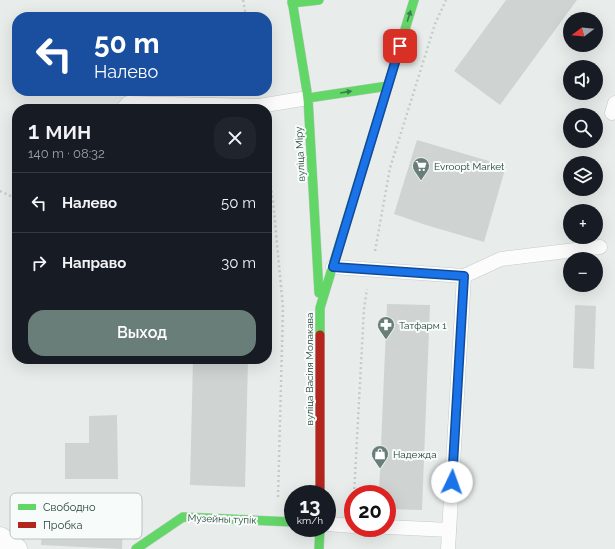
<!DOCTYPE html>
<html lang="ru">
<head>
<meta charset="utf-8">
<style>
  :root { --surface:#171b24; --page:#20242c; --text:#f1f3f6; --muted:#9ea1a6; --line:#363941; --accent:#697e78 }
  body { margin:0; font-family:Raleway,sans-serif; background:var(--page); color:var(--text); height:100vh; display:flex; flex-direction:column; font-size:15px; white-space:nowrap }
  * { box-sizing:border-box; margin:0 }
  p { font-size:13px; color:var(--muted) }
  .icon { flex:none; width:22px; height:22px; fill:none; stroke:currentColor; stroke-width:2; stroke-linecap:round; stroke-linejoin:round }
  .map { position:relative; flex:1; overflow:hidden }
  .drawer { position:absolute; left:12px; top:104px; width:260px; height:260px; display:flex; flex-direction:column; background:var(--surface); border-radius:16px; box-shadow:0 4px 16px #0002 }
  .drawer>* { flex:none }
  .guide { position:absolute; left:12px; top:12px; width:260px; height:84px; border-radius:16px; box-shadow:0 4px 16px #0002; background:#1a4fa0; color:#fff; overflow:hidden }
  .needle { width:26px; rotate:254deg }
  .fabs { position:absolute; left:563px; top:12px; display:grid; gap:8px }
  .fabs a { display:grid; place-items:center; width:40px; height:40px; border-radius:50%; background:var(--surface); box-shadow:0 4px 16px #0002; font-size:20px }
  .speed { position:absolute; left:284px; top:485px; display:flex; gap:8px; font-size:20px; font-weight:700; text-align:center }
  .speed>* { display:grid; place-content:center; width:52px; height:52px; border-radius:50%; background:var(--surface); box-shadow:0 4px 16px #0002; line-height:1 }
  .speed small { font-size:10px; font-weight:400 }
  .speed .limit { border:6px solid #d22; background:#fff; color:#111 }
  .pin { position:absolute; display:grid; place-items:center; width:34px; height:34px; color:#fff; margin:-17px; border-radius:8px; box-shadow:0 2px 6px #0006 }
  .me { position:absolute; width:44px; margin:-22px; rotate:3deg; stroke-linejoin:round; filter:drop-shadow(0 0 3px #0008) }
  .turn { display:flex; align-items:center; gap:14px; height:84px; padding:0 16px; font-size:18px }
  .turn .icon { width:52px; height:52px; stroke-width:2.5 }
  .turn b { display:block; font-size:28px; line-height:34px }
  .round { display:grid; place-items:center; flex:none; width:42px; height:42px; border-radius:16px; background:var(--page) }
  .overview { display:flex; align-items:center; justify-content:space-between; height:68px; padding:0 16px }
  h1 { font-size:24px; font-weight:600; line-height:30px }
  .cta { display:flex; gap:8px; margin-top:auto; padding:8px 16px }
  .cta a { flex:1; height:46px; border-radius:16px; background:var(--accent); color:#fff; font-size:16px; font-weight:600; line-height:46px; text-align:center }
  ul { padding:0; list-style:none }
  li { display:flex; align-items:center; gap:12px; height:60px; padding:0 16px; border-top:1px solid var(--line) }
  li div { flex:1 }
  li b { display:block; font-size:15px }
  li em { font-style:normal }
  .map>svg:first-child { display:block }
</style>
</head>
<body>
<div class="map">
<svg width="615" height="549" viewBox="0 0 615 549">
  <rect width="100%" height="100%" fill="#e8edeb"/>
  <!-- building -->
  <g fill="#cfd4d2">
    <polygon points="506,0 577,0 500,105 454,71"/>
    <polygon points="417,140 506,166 484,242 426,225 394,214"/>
    <polygon points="387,304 430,305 422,510 387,509 387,494 379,494"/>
    <polygon points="575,305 596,306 594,369 573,368"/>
    <polygon points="193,359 248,359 245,487 190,485"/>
    <polygon points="117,415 118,479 65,479 65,443 89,443 89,416"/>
    <polygon points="43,518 123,522 122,549 41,545"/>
  </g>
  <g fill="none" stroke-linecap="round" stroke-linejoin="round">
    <defs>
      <g id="lane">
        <polyline points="123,109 128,103 259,106 308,98"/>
        <polyline points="612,113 615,103"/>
        <polyline points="333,267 464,276 448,549"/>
        <polyline points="464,276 501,259 600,247"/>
        <polyline points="327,524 353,526"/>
        <polyline points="387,527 449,530"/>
      </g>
      <polyline id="street" points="0,538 16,549"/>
      <g id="fast">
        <polyline points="292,0 308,98 319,293"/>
        <polyline points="292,3 319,0"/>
        <polyline points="308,98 388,86"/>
        <polyline points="320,335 320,308 414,0"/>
        <polyline points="136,549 183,517 293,522"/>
        <polyline points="319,549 320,528"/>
      </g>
      <polyline id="jam" points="320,335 320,494"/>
    </defs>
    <!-- lane casing -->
    <use href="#lane" stroke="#c5cac8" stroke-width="15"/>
    <!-- street casing -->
    <use href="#street" stroke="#c5cac8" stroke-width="23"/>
    <!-- fast casing -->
    <use href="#fast" stroke="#c3cbc8" stroke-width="10"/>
    <!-- jam casing -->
    <use href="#jam" stroke="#c3cbc8" stroke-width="10"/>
    <!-- path -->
    <g stroke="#c3ccca" stroke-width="2.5" stroke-dasharray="2 3" stroke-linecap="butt">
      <polyline points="243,0 246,17"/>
      <polyline points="267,161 273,201 283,308 278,498"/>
      <polyline points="0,191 17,199"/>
      <polyline points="375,251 390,168 435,24 446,0"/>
      <polyline points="354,494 364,309 367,289"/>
    </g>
    <!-- lane -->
    <use href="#lane" stroke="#fcfcfc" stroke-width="14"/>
    <!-- street -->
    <use href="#street" stroke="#fcfcfc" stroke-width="22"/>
    <!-- fast -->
    <use href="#fast" stroke="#63d668" stroke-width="9"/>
    <!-- jam -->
    <use href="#jam" stroke="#b3261e" stroke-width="9"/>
  </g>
  <!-- one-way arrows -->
  <defs><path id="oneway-solid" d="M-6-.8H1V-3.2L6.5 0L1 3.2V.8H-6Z"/></defs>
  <g fill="#3d7d4c">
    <use href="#oneway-solid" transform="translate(409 16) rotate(-73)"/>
    <use href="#oneway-solid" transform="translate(346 92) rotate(-9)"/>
  </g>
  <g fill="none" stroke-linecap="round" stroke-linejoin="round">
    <defs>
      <polyline id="route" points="400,46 333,267 464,276 452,482"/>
    </defs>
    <!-- route casing -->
    <use href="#route" stroke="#114b97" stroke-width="10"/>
    <!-- route -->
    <use href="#route" stroke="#1a73e8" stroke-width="7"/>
  </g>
  <!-- icons -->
  <defs>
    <symbol id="supermarket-pin" viewBox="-11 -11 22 30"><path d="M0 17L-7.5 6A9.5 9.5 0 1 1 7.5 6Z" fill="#697e78" stroke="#f7fbf9"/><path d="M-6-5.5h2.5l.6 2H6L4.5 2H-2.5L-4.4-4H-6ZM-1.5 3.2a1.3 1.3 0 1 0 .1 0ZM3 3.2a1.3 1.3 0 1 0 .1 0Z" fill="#fff"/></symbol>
    <symbol id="pharmacy-pin" viewBox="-11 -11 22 30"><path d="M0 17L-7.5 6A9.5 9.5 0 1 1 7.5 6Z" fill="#697e78" stroke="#f7fbf9"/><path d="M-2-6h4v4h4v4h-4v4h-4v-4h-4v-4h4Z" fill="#fff"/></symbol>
    <symbol id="shop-pin" viewBox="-11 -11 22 30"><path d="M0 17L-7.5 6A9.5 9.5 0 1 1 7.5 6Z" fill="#697e78" stroke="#f7fbf9"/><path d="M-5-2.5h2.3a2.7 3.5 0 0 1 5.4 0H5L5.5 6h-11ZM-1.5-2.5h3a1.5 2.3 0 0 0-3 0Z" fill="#fff"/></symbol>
  </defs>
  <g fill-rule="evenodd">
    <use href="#supermarket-pin" x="411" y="156" width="20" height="27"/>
    <use href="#pharmacy-pin" x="376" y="315" width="20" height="27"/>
    <use href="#shop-pin" x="370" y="444" width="20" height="27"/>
  </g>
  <g text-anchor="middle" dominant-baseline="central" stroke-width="4" stroke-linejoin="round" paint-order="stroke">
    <!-- street labels -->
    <g font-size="10" fill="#24423a" stroke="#f7fbf9">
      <text transform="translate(300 154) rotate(-93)">вуліца Міру</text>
      <text transform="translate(309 369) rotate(-90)">вуліца Васіля Молакава</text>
      <text transform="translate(222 519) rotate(2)">Музейны тупік</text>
    </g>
    <!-- poi labels -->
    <g font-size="10" fill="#24423a" stroke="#f7fbf9" text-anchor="start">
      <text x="434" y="166">Evroopt Market</text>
      <text x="399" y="325">Татфарм 1</text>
      <text x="393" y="454">Надежда</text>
    </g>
  </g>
  <!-- legend -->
  <rect x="10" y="493" width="132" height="46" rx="6" fill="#f7fbf9" stroke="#b8c4c0" stroke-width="1"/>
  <rect x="18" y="504" width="18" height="6" fill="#63d668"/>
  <rect x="18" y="522" width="18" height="6" fill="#b3261e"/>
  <g font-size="11" fill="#24423a">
    <text x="43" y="511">Свободно</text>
    <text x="43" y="529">Пробка</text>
  </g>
</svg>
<div class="fabs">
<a><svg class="needle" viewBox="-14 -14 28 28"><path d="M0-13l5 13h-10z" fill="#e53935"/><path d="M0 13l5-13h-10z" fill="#9ea1a6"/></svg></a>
<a><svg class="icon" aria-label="sound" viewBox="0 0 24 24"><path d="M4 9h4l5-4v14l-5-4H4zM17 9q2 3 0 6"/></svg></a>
<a><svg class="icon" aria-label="search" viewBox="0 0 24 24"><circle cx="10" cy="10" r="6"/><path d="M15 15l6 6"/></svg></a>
<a><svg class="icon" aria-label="layers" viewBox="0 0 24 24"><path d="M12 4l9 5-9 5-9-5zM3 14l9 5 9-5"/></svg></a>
<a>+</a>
<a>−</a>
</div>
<div class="speed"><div>13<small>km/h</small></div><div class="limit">20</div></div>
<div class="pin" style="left:400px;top:46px;background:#d93025"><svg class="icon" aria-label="arrive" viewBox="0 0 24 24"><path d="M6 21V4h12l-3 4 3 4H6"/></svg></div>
<svg class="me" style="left:452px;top:482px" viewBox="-20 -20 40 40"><circle r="19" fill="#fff"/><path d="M0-13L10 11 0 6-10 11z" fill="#1a73e8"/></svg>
<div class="guide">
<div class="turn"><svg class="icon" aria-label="left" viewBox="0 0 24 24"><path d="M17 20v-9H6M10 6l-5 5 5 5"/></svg><div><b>50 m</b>Налево</div></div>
</div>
<section class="drawer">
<div class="overview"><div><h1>1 мин</h1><p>140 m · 08:32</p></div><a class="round"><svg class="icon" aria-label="close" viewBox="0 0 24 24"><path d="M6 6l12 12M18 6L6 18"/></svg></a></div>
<ul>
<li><svg class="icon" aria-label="left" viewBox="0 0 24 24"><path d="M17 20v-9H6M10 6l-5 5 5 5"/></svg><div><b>Налево</b></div><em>50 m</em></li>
<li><svg class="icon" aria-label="right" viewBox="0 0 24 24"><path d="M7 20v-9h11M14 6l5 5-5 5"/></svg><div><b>Направо</b></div><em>30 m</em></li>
</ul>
<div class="cta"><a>Выход</a></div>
</section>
</div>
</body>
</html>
